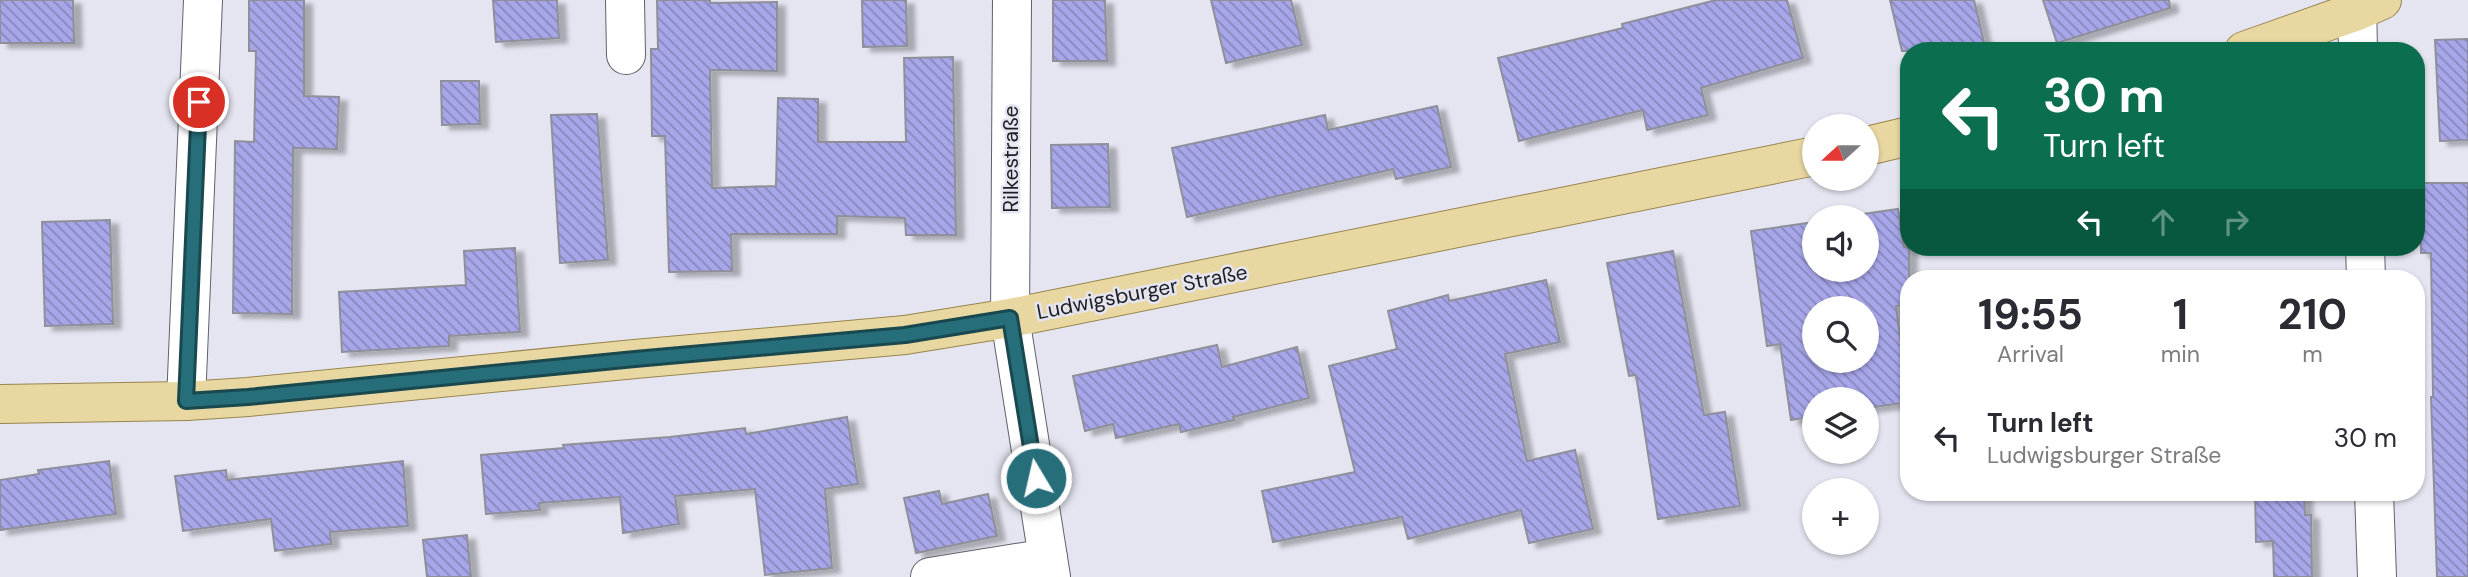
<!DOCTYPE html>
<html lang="en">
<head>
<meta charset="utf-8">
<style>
  :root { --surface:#fff; --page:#f7f7f7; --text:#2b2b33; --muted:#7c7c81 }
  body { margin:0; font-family:"DM Sans",sans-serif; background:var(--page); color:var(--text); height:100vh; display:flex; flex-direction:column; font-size:26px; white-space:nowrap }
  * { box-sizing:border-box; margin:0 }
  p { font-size:23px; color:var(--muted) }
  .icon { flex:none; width:38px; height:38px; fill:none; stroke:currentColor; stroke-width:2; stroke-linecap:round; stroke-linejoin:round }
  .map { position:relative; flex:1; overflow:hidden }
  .sheet { position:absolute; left:1900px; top:270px; width:525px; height:231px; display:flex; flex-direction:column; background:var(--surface); border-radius:28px; box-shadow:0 2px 5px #0004 }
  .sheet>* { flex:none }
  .top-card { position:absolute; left:1900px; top:42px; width:525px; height:214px; border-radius:28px; box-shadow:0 2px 5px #0004; background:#0b6e4f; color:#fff; overflow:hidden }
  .needle { width:46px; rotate:249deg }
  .tools { position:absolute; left:1802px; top:114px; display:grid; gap:14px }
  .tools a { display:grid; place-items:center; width:77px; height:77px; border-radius:50%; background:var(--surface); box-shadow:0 2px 5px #0004; font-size:35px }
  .pin { position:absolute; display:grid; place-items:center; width:60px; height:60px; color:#fff; margin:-30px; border:4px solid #fff; border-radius:50%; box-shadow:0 2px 7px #0007 }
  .me { position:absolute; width:77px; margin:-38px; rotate:351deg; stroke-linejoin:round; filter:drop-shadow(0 0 5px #0008) }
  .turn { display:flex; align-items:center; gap:24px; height:147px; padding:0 28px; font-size:32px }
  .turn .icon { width:91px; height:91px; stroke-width:2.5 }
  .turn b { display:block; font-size:49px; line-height:60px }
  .lanes { display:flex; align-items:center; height:66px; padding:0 28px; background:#0003; justify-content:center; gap:35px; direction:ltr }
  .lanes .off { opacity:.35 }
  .eta { display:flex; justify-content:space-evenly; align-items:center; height:119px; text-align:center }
  .eta b { font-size:42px; font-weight:700; line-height:49px }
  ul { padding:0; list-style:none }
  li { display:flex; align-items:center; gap:21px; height:98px; padding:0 28px }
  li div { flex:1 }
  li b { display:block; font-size:26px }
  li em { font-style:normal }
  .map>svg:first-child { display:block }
</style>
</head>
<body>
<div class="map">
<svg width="2468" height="577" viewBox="0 0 2468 577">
  <defs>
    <pattern id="building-back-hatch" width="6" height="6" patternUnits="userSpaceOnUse" patternTransform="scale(1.75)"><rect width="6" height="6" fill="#a7a6e9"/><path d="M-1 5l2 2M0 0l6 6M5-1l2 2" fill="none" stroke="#8787bc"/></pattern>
    <filter id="shadow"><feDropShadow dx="8" dy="4.5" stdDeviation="2" flood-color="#0004"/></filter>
  </defs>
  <rect width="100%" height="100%" fill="#e4e5f0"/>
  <!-- building -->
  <g fill="url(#building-back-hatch)" stroke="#8e8f99" stroke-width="2" fill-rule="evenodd" filter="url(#shadow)">
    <polygon points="0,0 73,0 74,43 0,43"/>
    <polygon points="249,0 304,0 304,96 339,97 337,149 293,148 292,314 233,313 235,141 254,142 256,51 249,51"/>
    <polygon points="493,0 557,0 559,38 496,42"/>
    <polygon points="657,0 710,0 710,3 777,2 777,71 710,70 712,188 776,186 778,98 818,99 818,142 906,142 904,58 953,57 956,235 906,235 905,218 837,216 837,234 731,234 732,271 669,272 665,136 652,136 651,49 658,49"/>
    <polygon points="862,0 906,0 907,46 863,47"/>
    <polygon points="1053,0 1105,0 1107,61 1053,61"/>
    <polygon points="1211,0 1291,0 1302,45 1226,63"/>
    <polygon points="1716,0 1787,0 1803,58 1701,88 1708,115 1647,130 1643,110 1519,141 1498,58 1623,28 1622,24"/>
    <polygon points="1890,0 1974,0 1986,51 1902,51"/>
    <polygon points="2043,0 2169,0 2170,8 2057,43"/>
    <polygon points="2468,39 2468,140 2440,141 2435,40"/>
    <polygon points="441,81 479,81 480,124 442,125"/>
    <polygon points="1437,106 1451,167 1396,179 1393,169 1187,217 1172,148 1325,115 1328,130"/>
    <polygon points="597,114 608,260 560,263 551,115"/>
    <polygon points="1108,144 1110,207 1052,208 1051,145"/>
    <polygon points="2420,183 2468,183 2468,577 2437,577 2431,397 2433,397 2431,253 2421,253"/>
    <path d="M1898,209L1904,247H1909V304L1896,306L1909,402L1867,408V399H1815V416L1791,420L1780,344L1767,346L1751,231L1815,222V270H1867V217H1842ZM1815,308H1867V360H1815Z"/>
    <polygon points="110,220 113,324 45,326 42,222"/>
    <polygon points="515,248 520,332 449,336 449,346 342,352 339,292 466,285 464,251"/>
    <polygon points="1673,251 1704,415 1725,412 1740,506 1658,519 1636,375 1629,376 1607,263"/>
    <polygon points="1546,280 1560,342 1505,354 1527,461 1575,450 1593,529 1529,543 1521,510 1408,539 1402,517 1273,542 1262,491 1355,472 1329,366 1397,349 1388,311 1448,295 1449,301"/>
    <polygon points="1217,345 1222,367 1297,347 1309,398 1233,417 1234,420 1181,432 1179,424 1116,438 1113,424 1085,431 1073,376"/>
    <polygon points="847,417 858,484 825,489 832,568 765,575 755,489 675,496 679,524 623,533 620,497 539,503 540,510 486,514 481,455 564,448 563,445 670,437 745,428 746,434"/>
    <polygon points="109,461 116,514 0,530 0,480 39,474 38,470"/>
    <polygon points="403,461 408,526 330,532 331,544 275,551 271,519 183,531 175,476 226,470 227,480"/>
    <polygon points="939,491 942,504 988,494 997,536 916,553 904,498"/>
    <polygon points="2255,492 2304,492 2305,515 2311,515 2312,577 2274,577 2273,541 2256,542"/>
    <polygon points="467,535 471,577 427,577 423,540"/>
  </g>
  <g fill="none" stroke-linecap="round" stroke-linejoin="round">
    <defs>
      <g id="minor">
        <polyline points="625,0 626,55"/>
        <polyline points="1012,0 1010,318 1051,577"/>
        <polyline points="2357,0 2358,51"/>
        <polyline points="2365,247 2366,278"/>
        <polyline points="186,401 203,0"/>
        <polyline points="2374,492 2377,577"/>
        <polyline points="930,577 1048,558"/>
      </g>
      <g id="major">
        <polyline points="2244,51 2357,11 2382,0"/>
        <polyline points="1867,146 1909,136"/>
        <polyline points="0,404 186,401 248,397 635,359 905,335 1010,318 1815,156"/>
      </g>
    </defs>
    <!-- minor casing -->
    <use href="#minor" stroke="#60616b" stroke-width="40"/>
    <!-- major casing -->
    <use href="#major" stroke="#98854d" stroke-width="40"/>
    <!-- minor -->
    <use href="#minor" stroke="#fff" stroke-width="38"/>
    <!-- major -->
    <use href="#major" stroke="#e9d7a2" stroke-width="38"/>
  </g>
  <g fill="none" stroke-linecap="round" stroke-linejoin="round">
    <defs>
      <polyline id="route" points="199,102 186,401 248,397 635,359 905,335 1010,318 1036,478"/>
    </defs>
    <!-- route casing -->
    <use href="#route" stroke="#19484f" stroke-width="18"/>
    <!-- route -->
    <use href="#route" stroke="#266e79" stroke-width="12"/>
  </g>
  <g text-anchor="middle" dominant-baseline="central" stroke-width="5" stroke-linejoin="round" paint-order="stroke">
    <!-- street labels -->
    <g font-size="21" fill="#1d1e22" stroke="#e4e5f0">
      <text transform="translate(1011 159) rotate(-90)">Rilkestraße</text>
      <text transform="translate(1142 292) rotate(-11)">Ludwigsburger Straße</text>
    </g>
  </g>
</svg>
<div class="tools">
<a><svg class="needle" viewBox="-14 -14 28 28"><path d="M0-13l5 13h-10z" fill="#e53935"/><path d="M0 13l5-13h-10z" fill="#7c7c81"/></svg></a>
<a><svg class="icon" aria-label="sound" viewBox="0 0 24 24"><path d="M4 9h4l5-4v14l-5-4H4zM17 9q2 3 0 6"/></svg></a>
<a><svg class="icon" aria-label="search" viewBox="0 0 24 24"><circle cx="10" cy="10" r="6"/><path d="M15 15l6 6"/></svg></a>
<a><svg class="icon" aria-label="layers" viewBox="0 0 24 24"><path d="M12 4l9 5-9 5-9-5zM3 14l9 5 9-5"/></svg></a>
<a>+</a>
</div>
<div class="pin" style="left:199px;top:102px;background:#d93025"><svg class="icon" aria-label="arrive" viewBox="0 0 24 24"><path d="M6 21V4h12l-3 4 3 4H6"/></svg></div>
<svg class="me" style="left:1036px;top:478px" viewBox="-20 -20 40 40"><circle r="17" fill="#266e79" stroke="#fff" stroke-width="3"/><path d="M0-11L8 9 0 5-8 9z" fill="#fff"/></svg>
<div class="top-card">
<div class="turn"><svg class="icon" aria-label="left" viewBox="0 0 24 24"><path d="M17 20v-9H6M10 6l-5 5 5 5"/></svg><div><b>30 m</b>Turn left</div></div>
<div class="lanes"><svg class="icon" aria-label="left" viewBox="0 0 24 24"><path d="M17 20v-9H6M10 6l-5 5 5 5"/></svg><svg class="icon off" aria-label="ahead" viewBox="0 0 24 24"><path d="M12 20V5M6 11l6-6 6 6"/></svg><svg class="icon off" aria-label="right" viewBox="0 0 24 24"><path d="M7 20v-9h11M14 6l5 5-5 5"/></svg></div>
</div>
<section class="sheet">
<div class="eta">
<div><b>19:55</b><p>Arrival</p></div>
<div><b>1</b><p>min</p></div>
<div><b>210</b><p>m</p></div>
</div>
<ul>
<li><svg class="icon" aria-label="left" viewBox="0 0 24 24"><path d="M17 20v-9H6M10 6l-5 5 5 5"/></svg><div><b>Turn left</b><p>Ludwigsburger Straße</p></div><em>30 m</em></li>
</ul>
</section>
</div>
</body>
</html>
